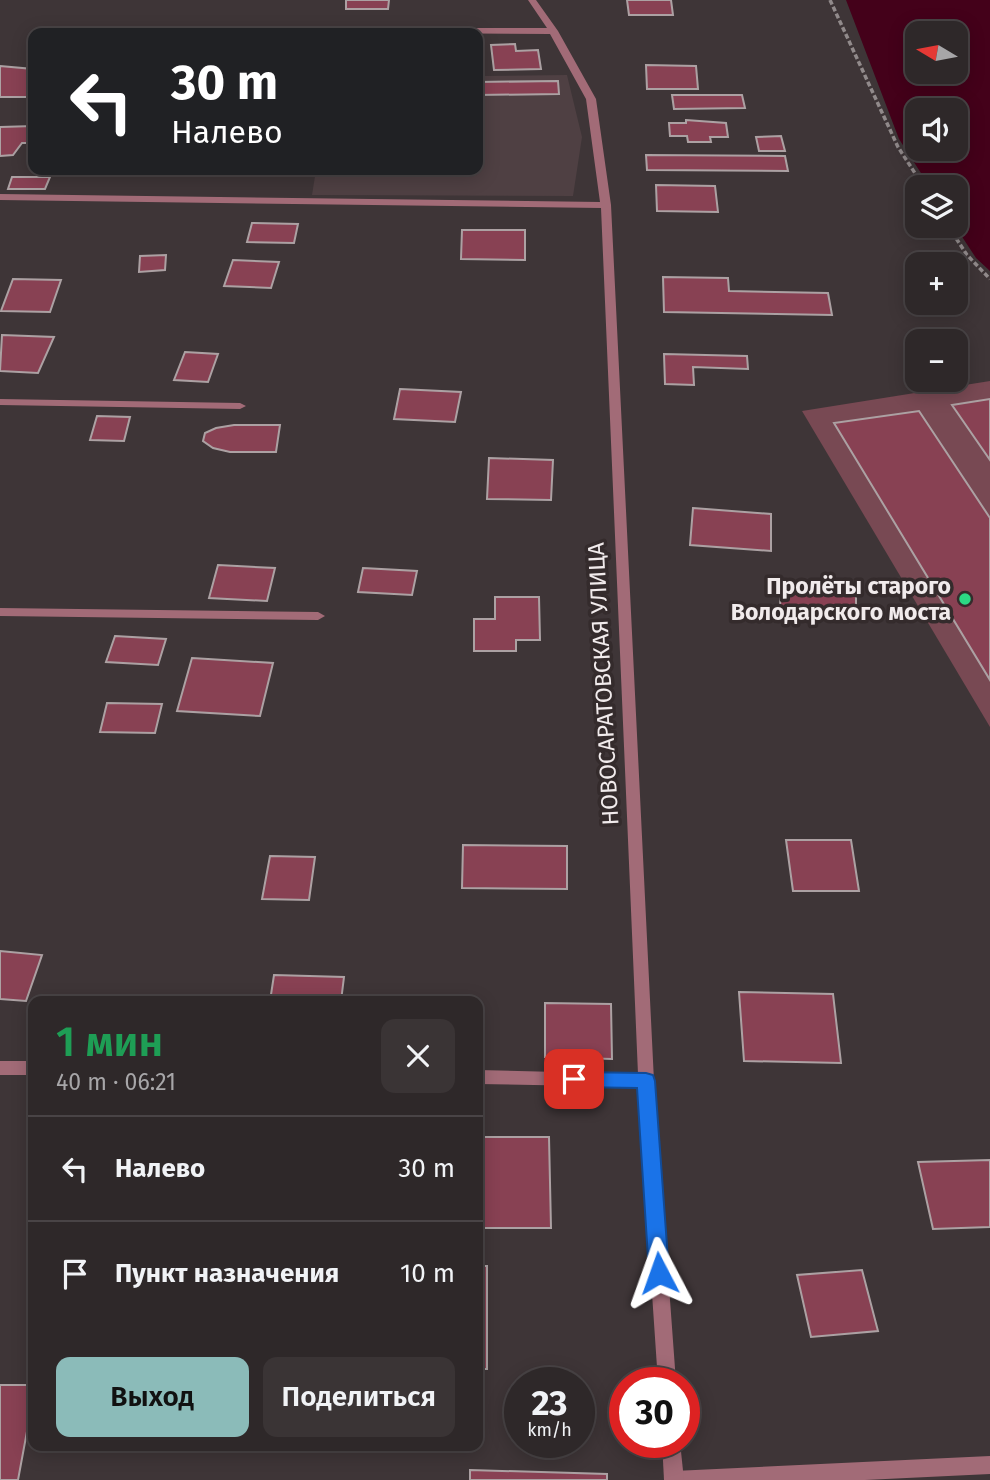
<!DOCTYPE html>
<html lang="ru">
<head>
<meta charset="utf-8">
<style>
  :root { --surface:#2e2829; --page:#3a3435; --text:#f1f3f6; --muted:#a7a6a8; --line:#494446; --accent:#8bbbb9 }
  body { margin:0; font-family:"Fira Sans",sans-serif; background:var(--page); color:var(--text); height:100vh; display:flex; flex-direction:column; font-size:26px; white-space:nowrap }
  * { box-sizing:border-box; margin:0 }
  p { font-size:23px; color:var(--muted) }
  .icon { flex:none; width:38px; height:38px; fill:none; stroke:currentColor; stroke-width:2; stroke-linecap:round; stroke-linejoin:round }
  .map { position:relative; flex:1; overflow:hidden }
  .side { position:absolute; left:28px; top:996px; width:455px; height:455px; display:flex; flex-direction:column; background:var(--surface); border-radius:14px; box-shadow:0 4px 18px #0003,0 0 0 2px var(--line) }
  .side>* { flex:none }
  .top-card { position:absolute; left:28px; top:28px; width:455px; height:147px; border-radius:14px; box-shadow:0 4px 18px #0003,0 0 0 2px var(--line); background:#202124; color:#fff; overflow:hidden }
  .needle { width:46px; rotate:280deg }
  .buttons { position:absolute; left:905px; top:21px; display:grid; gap:14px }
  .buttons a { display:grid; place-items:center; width:63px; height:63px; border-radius:14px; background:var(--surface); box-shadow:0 4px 18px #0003,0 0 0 2px var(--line); font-size:35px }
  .speed { position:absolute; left:504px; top:1367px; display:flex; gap:14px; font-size:35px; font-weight:700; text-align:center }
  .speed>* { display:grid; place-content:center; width:91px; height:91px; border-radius:50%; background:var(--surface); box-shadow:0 4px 18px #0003,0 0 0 2px var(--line); line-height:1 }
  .speed small { font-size:18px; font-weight:400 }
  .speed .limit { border:10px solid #d22; background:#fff; color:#111 }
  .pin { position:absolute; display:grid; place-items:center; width:60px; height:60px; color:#fff; margin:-30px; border-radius:14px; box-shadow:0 4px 10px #0006 }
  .me { position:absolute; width:77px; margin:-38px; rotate:356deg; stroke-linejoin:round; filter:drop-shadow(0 0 5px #0008) }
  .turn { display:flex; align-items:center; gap:24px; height:147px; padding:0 28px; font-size:32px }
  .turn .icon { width:91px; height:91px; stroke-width:2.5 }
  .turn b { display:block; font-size:49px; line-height:60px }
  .round { display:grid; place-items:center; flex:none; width:74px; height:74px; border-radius:14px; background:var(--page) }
  .overview { display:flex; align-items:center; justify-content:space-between; height:119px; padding:0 28px }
  h1 { font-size:42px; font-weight:600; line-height:52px; color:#1e9e55 }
  .button { display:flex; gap:14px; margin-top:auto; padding:14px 28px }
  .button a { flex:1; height:80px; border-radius:14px; background:var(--accent); color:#111; font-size:28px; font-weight:600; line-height:80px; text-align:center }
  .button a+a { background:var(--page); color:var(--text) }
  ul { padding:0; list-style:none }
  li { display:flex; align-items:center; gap:21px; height:105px; padding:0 28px; border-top:2px solid var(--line) }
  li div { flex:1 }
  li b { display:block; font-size:26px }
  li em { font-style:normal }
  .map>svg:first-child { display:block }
</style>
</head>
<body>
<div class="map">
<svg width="990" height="1480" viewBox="0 0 990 1480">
  <rect width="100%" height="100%" fill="#3e3537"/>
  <!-- built -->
  <polygon fill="#4f4043" points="478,65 481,65 483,76 567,75 582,137 573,196 312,195 316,170 478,170"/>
  <!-- green -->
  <polygon fill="#784953" points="990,381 990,727 802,411"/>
  <!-- water -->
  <path fill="#44011a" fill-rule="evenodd" d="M846,0H990V271L976,258L955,226L956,187H930L899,139ZM917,33H956V72H917ZM956,110V149H917V110Z"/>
  <!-- building -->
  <g fill="#884153" stroke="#aca1a3" stroke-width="2">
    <polygon points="346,0 389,0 388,9 346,9"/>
    <polygon points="627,0 671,0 673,15 629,15"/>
    <polygon points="515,44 516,51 538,50 541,69 494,70 491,45"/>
    <polygon points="646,65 696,66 698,89 647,89"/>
    <polygon points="0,66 33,69 33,94 29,94 28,97 0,97"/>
    <polygon points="558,81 559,94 478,95 478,82"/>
    <polygon points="672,95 742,95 745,108 674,109"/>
    <polygon points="686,120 726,123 728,137 710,137 711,142 688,142 687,136 670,136 669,123 686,123"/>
    <polygon points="33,126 33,143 22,143 13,155 0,156 0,127"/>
    <polygon points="781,136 785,151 759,151 756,137"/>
    <polygon points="646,155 785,156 788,171 647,170"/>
    <polygon points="12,177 50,177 45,189 8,189"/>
    <polygon points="656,185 715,186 718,212 657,211"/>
    <polygon points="252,223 298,224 294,243 247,242"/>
    <polygon points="462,230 525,230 525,260 461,259"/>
    <polygon points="166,255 165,270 139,272 140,256"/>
    <polygon points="233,260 279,262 271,288 224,286"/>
    <polygon points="663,277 728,278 729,291 828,293 832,315 664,312"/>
    <polygon points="13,279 61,280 50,312 1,311"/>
    <polygon points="2,335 54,337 38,373 0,371"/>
    <polygon points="185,352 218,354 208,382 174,380"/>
    <polygon points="664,354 747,356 748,369 693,367 694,385 665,384"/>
    <polygon points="400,389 461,392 455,422 394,419"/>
    <polygon points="990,399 990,460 952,405"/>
    <polygon points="919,411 990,518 990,680 834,423"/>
    <polygon points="97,416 130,417 124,441 90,440"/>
    <polygon points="234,425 280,425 276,452 230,452 213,448 203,441 205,433 216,428"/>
    <polygon points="489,458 553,460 551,500 487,499"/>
    <polygon points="693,508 771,514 771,551 690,545"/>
    <polygon points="218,565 275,568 267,601 209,598"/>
    <polygon points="363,568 417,571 412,595 358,592"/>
    <polygon points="781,582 856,587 856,614 780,608"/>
    <polygon points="495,597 539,597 540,640 516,640 516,651 474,651 474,619 495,619"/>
    <polygon points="115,636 166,639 158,665 106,662"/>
    <polygon points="192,658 273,663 260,716 177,711"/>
    <polygon points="107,703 162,704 155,733 100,732"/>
    <polygon points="786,840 851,840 859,891 793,891"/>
    <polygon points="463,845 567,846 567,889 462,888"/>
    <polygon points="270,856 315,857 309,900 262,899"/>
    <polygon points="0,951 42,955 26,1001 0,999"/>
    <polygon points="274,975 344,977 341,1001 270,1001"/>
    <polygon points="739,992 833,994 841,1063 744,1061"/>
    <polygon points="545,1003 611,1004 612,1059 545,1057"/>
    <polygon points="478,1137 549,1137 551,1228 478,1228"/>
    <polygon points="990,1160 990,1227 933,1229 918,1162"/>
    <rect x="478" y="1266" width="9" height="103"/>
    <polygon points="862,1270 878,1331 811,1337 797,1275"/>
    <polygon points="0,1385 33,1385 33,1399 18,1480 0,1480"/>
    <polygon points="470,1470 607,1474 607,1480 470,1480"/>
  </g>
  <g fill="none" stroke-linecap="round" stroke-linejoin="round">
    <!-- path -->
    <g stroke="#918a8b" stroke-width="3.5" stroke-dasharray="5 2.5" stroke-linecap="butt">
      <polyline points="830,0 898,147 924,187"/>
      <polyline points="948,226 967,255 990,279"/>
    </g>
    <!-- lane -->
    <g fill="#a26b77" fill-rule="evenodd">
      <polygon points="0,399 240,403 246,406 240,409 0,405"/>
      <polygon points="990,1456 990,1474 865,1480 664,1480 667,1474 674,1471"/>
    </g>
    <!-- street -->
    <g fill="#a26b77" fill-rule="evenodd">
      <polygon points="528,0 536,0 558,31 596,99 611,205 654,1081 676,1382 658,1382 638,1087 478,1084 478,1070 638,1074 601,208 0,200 0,194 600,202 586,99 550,34 402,33 399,31 404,28 547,28"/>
      <polygon points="0,608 318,612 325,616 318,620 0,616"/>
      <rect x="0" y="1061" width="33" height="14"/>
      <polygon points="662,1442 680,1442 684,1480 664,1480"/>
    </g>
  </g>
  <!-- route -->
  <polygon fill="#1a73e8" stroke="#114b97" stroke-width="2" points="574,1072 646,1073 653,1075 655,1081 669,1273 667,1279 659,1282 652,1279 649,1273 637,1088 574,1087 567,1085 565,1079 567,1074"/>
  <!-- markers -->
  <circle fill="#2cd884" stroke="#342b2c" stroke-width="2.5" cx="965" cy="599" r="7"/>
  <g text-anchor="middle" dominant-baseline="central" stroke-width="7" stroke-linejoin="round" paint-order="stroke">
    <!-- poi labels -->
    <g font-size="23" font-weight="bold" fill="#f1ebec" stroke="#342b2c" text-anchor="end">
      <text x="951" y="586">Пролёты старого<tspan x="951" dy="26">Володарского моста</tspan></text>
    </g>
    <!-- street labels -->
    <g font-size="23" fill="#f1ebec" stroke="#342b2c">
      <text transform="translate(603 684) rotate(-93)">НОВОСАРАТОВСКАЯ УЛИЦА</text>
    </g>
  </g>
</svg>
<div class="buttons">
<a><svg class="needle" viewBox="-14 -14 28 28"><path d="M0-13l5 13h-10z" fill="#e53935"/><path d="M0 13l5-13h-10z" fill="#a7a6a8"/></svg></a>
<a><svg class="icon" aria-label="sound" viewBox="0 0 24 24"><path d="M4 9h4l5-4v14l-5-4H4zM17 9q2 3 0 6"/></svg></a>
<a><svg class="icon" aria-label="layers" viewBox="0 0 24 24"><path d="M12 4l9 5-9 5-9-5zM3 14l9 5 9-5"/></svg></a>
<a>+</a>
<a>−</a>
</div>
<div class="speed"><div>23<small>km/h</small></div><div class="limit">30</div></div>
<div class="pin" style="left:574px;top:1079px;background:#d93025"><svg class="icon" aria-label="arrive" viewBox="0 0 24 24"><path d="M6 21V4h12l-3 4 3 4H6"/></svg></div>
<svg class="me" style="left:659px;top:1273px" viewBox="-20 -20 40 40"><path d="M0-17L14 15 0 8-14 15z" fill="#1a73e8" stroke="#fff" stroke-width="4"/></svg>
<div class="top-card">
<div class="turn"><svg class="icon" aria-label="left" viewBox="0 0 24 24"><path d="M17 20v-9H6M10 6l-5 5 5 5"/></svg><div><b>30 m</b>Налево</div></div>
</div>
<section class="side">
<div class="overview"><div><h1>1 мин</h1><p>40 m · 06:21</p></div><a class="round"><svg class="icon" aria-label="close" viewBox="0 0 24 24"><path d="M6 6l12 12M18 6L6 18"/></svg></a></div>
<ul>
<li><svg class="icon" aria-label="left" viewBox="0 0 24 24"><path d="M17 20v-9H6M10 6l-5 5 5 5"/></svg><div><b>Налево</b></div><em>30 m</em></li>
<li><svg class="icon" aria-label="arrive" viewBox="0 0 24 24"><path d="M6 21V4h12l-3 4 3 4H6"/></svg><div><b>Пункт назначения</b></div><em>10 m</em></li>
</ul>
<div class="button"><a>Выход</a><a>Поделиться</a></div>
</section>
</div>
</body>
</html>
